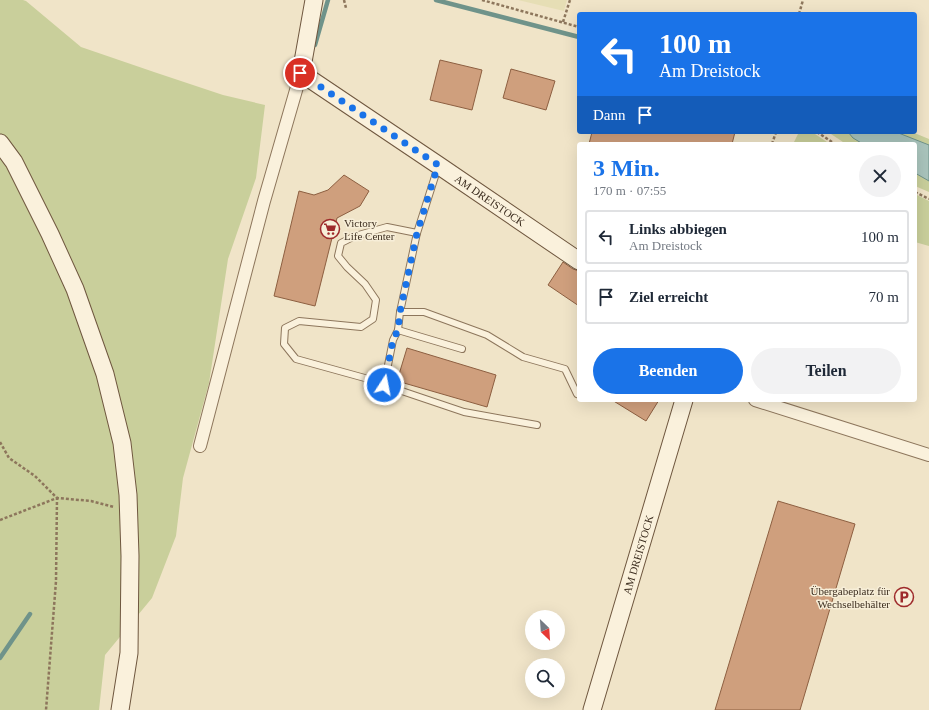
<!DOCTYPE html>
<html lang="de">
<head>
<meta charset="utf-8">
<style>
  :root { --surface:#fff; --page:#f2f2f3; --text:#1f2937; --muted:#747a83; --line:#e0e1e3; --accent:#1a73e8 }
  body { margin:0; font-family:"Times New Roman",serif; background:var(--page); color:var(--text); height:100vh; display:flex; flex-direction:column; font-size:15px; white-space:nowrap }
  * { box-sizing:border-box; margin:0 }
  p { font-size:13px; color:var(--muted) }
  .icon { flex:none; width:22px; height:22px; fill:none; stroke:currentColor; stroke-width:2; stroke-linecap:round; stroke-linejoin:round }
  .map { position:relative; flex:1; overflow:hidden }
  .sheet { position:absolute; left:577px; top:142px; width:340px; height:260px; display:flex; flex-direction:column; background:var(--surface); border-radius:4px; box-shadow:0 4px 16px #0002 }
  .sheet>* { flex:none }
  .banner { position:absolute; left:577px; top:12px; width:340px; height:122px; border-radius:4px; box-shadow:0 4px 16px #0002; background:#1a73e8; color:#fff; overflow:hidden }
  .needle { width:26px; rotate:155deg }
  .fabs { position:absolute; left:525px; top:610px; display:grid; gap:8px }
  .fabs a { display:grid; place-items:center; width:40px; height:40px; border-radius:50%; background:var(--surface); box-shadow:0 4px 16px #0002; font-size:20px }
  .pin { position:absolute; display:grid; place-items:center; width:34px; height:34px; color:#fff; margin:-17px; border:2px solid #fff; border-radius:50%; box-shadow:0 1px 4px #0007 }
  .me { position:absolute; width:44px; margin:-22px; rotate:11deg; stroke-linejoin:round; filter:drop-shadow(0 0 3px #0008) }
  .turn { display:flex; align-items:center; gap:14px; height:84px; padding:0 16px; font-size:18px }
  .turn .icon { width:52px; height:52px; stroke-width:2.5 }
  .turn b { display:block; font-size:28px; line-height:34px }
  .then { display:flex; align-items:center; height:38px; padding:0 16px; background:#0003; gap:8px; font-size:15px }
  .round { display:grid; place-items:center; flex:none; width:42px; height:42px; border-radius:21px; background:var(--page) }
  .overview { display:flex; align-items:center; justify-content:space-between; height:68px; padding:0 16px }
  h1 { font-size:24px; font-weight:600; line-height:30px; color:var(--accent) }
  .primary-button { display:flex; gap:8px; margin-top:auto; padding:8px 16px }
  .primary-button a { flex:1; height:46px; border-radius:24px; background:var(--accent); color:#fff; font-size:16px; font-weight:600; line-height:46px; text-align:center }
  .primary-button a+a { background:var(--page); color:var(--text) }
  ul { padding:0; list-style:none }
  li { display:flex; align-items:center; gap:12px; height:54px; margin:0 8px 6px; padding:0 8px; border:2px solid var(--line); border-radius:4px }
  li div { flex:1 }
  li b { display:block; font-size:15px }
  li em { font-style:normal }
  .map>svg:first-child { display:block }
</style>
</head>
<body>
<div class="map">
<svg width="929" height="710" viewBox="0 0 929 710">
  <rect width="100%" height="100%" fill="#f0e4c8"/>
  <!-- farmland -->
  <polygon fill="#e6deb5" points="518,0 567,0 564,11"/>
  <!-- green -->
  <g fill="#c9cf9b">
    <polygon points="0,0 23,0 26,1 81,47 154,72 223,95 265,105 256,178 228,259 209,383 183,478 176,536 152,598 105,655 99,710 0,710"/>
    <polygon points="799,132 812,132 830,144 793,144"/>
    <polygon points="828,132 912,132 929,139 929,192 915,186 915,144 846,144"/>
    <polygon points="915,194 929,201 929,246 915,242"/>
  </g>
  <!-- water -->
  <polygon fill="#a9c4bc" stroke="#6f938a" points="848,132 896,132 929,145 929,181 915,173 915,144 863,144 853,138"/>
  <g fill="none" stroke-linecap="round" stroke-linejoin="round">
    <!-- stream -->
    <g stroke="#6f938a" stroke-width="4.5">
      <polyline points="436,0 579,37"/>
      <polyline points="315,45 328,0"/>
      <polyline points="0,658 30,614"/>
    </g>
  </g>
  <!-- building -->
  <g fill="#cf9f7d" stroke="#8d5f41">
    <polygon points="440,60 482,70 472,110 430,100"/>
    <polygon points="511,69 555,81 546,110 503,98"/>
    <polygon points="592,132 735,132 732,144 589,144"/>
    <polygon points="344,175 369,191 360,206 337,218 315,306 274,296 299,191 314,195 328,190"/>
    <polygon points="563,262 573,269 579,271 579,306 548,285"/>
    <polygon points="407,348 496,375 487,407 397,381"/>
    <polygon points="612,400 659,400 646,421"/>
    <polygon points="778,501 855,524 800,710 715,710"/>
  </g>
  <g fill="none" stroke-linecap="round" stroke-linejoin="round">
    <defs>
      <g id="lane">
        <polyline points="438,167 417,233 400,312 398,330 393,340 384,385 464,412 537,425"/>
        <polyline points="400,312 424,312 487,335 523,357 565,369 577,394"/>
        <polyline points="398,330 462,349"/>
        <polyline points="384,385 372,380 296,359 284,344 285,328 299,321 361,327 373,319 376,300 365,284 347,267 338,256 341,243 355,236 387,227 417,233"/>
      </g>
      <g id="street">
        <polyline points="755,400 929,455"/>
        <polyline points="200,446 264,201 301,73"/>
      </g>
      <g id="secondary">
        <path id="s1" d="M314,0L301,73L438,165L579,261"/>
        <polyline points="0,143 14,162 50,234 75,289 105,374 122,443 128,495 130,556 129,653 120,710"/>
        <path id="s2" d="M592,710L684,400"/>
      </g>
    </defs>
    <!-- lane casing -->
    <use href="#lane" stroke="#8d765c" stroke-width="8"/>
    <!-- street casing -->
    <use href="#street" stroke="#8d765c" stroke-width="14"/>
    <!-- secondary casing -->
    <use href="#secondary" stroke="#6f573f" stroke-width="19"/>
    <!-- path -->
    <g stroke="#8d765c" stroke-width="2.5" stroke-dasharray="3 2" stroke-linecap="butt">
      <polyline points="344,0 346,8"/>
      <polyline points="482,0 579,27"/>
      <polyline points="799,14 803,0"/>
      <polyline points="563,22 570,0"/>
      <polyline points="817,132 835,144"/>
      <polyline points="772,144 776,132"/>
      <polyline points="915,192 929,199"/>
      <polyline points="0,442 9,458 35,476 57,498 56,581 46,710"/>
      <polyline points="0,520 57,498 91,501 114,507"/>
    </g>
    <!-- lane -->
    <use href="#lane" stroke="#faf1dc" stroke-width="6"/>
    <!-- street -->
    <use href="#street" stroke="#faf1dc" stroke-width="12"/>
    <!-- secondary -->
    <use href="#secondary" stroke="#faf1dc" stroke-width="17"/>
  </g>
  <g fill="none" stroke-linecap="round" stroke-linejoin="round">
    <!-- route -->
    <polyline stroke="#1a73e8" stroke-width="7" stroke-dasharray="0 12.6" points="300,73 438,165 417,233 400,312 398,330 393,340 384,385"/>
  </g>
  <!-- icons -->
  <defs>
    <symbol id="supermarket-ring" viewBox="-11 -11 22 22"><circle r="9.5" fill="#f7eed8" stroke="#9e2a2b" stroke-width="1.5"/><path d="M-6-5.5h2.5l.6 2H6L4.5 2H-2.5L-4.4-4H-6ZM-1.5 3.2a1.3 1.3 0 1 0 .1 0ZM3 3.2a1.3 1.3 0 1 0 .1 0Z" fill="#9e2a2b"/></symbol>
    <symbol id="parking-ring" viewBox="-11 -11 22 22"><circle r="9.5" fill="#f7eed8" stroke="#9e2a2b" stroke-width="1.5"/><path d="M-3.5-5.5H1a3.5 3.5 0 0 1 0 7H-1V5.5H-3.5ZM-1-3.4V-.6H.8a1.4 1.4 0 0 0 0-2.8Z" fill="#9e2a2b"/></symbol>
  </defs>
  <g fill-rule="evenodd">
    <use href="#supermarket-ring" x="319" y="218" width="22" height="22"/>
    <use href="#parking-ring" x="893" y="586" width="22" height="22"/>
  </g>
  <g text-anchor="middle" dominant-baseline="central" stroke-width="3" stroke-linejoin="round" paint-order="stroke">
    <!-- street labels -->
    <g font-size="11" fill="#3d2e20" stroke="#f7eed8">
      <text stroke="none"><textPath href="#s1" startOffset="302">AM DREISTOCK</textPath></text>
      <text stroke="none"><textPath href="#s2" startOffset="162">AM DREISTOCK</textPath></text>
    </g>
    <!-- poi labels -->
    <g font-size="11" fill="#3d2e20" stroke="#f7eed8" text-anchor="start">
      <text x="344" y="223">Victory<tspan x="344" dy="13">Life Center</tspan></text>
      <text x="890" y="591" text-anchor="end">Übergabeplatz für<tspan x="890" dy="13">Wechselbehälter</tspan></text>
    </g>
  </g>
</svg>
<div class="fabs">
<a><svg class="needle" viewBox="-14 -14 28 28"><path d="M0-13l5 13h-10z" fill="#e53935"/><path d="M0 13l5-13h-10z" fill="#747a83"/></svg></a>
<a><svg class="icon" aria-label="search" viewBox="0 0 24 24"><circle cx="10" cy="10" r="6"/><path d="M15 15l6 6"/></svg></a>
</div>
<div class="pin" style="left:300px;top:73px;background:#d93025"><svg class="icon" aria-label="arrive" viewBox="0 0 24 24"><path d="M6 21V4h12l-3 4 3 4H6"/></svg></div>
<svg class="me" style="left:384px;top:385px" viewBox="-20 -20 40 40"><circle r="17" fill="#1a73e8" stroke="#fff" stroke-width="3"/><path d="M0-11L8 9 0 5-8 9z" fill="#fff"/></svg>
<div class="banner">
<div class="turn"><svg class="icon" aria-label="left" viewBox="0 0 24 24"><path d="M17 20v-9H6M10 6l-5 5 5 5"/></svg><div><b>100 m</b>Am Dreistock</div></div>
<div class="then">Dann<svg class="icon" aria-label="arrive" viewBox="0 0 24 24"><path d="M6 21V4h12l-3 4 3 4H6"/></svg></div>
</div>
<section class="sheet">
<div class="overview"><div><h1>3 Min.</h1><p>170 m · 07:55</p></div><a class="round"><svg class="icon" aria-label="close" viewBox="0 0 24 24"><path d="M6 6l12 12M18 6L6 18"/></svg></a></div>
<ul>
<li><svg class="icon" aria-label="left" viewBox="0 0 24 24"><path d="M17 20v-9H6M10 6l-5 5 5 5"/></svg><div><b>Links abbiegen</b><p>Am Dreistock</p></div><em>100 m</em></li>
<li><svg class="icon" aria-label="arrive" viewBox="0 0 24 24"><path d="M6 21V4h12l-3 4 3 4H6"/></svg><div><b>Ziel erreicht</b></div><em>70 m</em></li>
</ul>
<div class="primary-button"><a>Beenden</a><a>Teilen</a></div>
</section>
</div>
</body>
</html>
